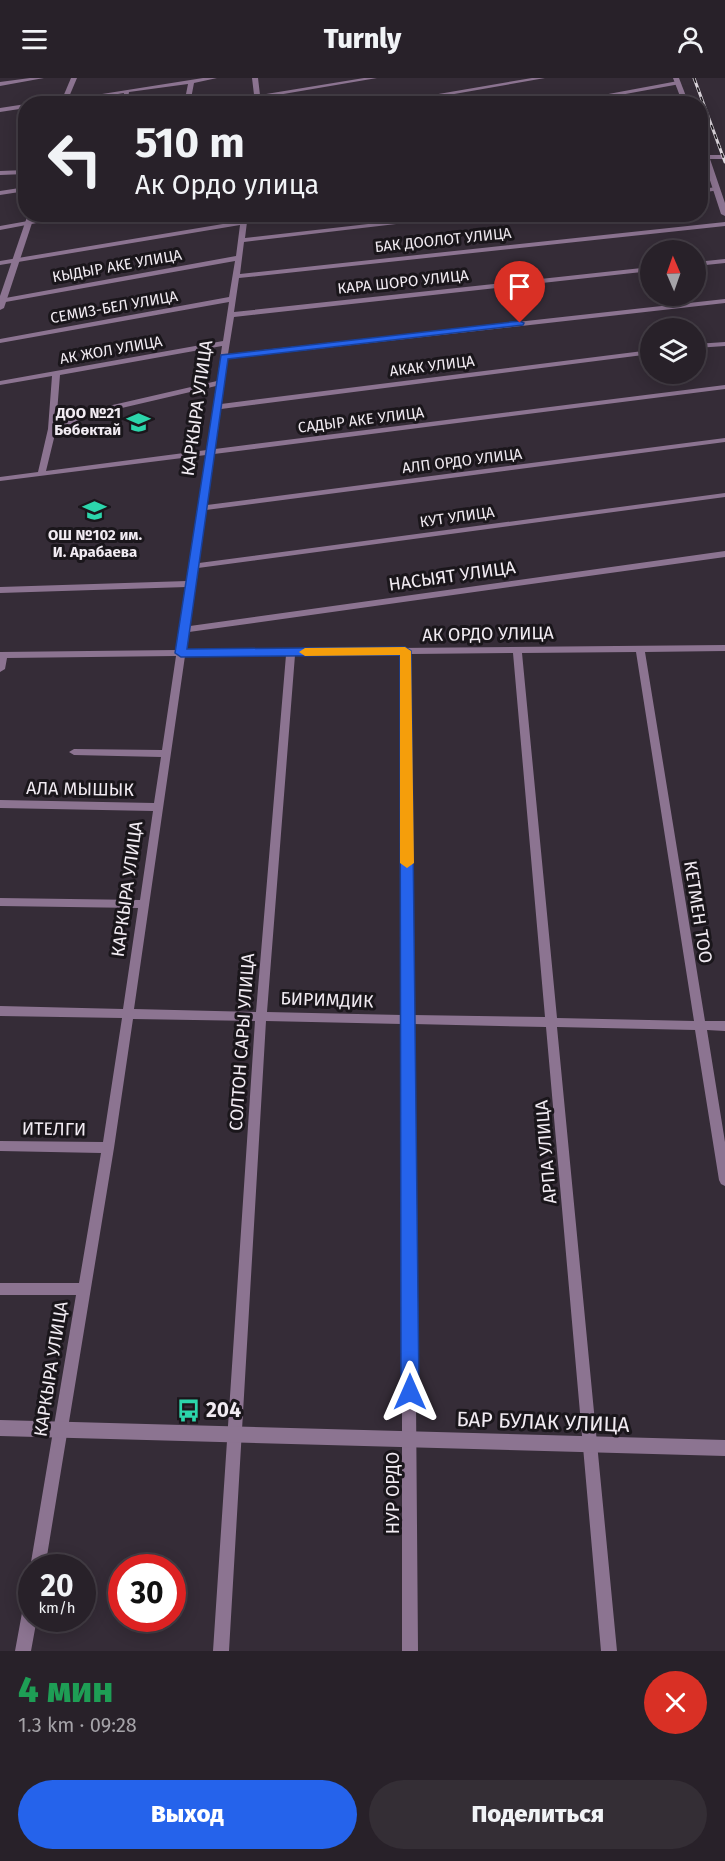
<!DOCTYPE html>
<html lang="ru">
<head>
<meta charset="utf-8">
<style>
  :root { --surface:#282129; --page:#342e35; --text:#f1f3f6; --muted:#a5a3a8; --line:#443e46; --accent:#2563eb }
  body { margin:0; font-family:"Fira Sans",sans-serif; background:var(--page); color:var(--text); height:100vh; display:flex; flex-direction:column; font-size:22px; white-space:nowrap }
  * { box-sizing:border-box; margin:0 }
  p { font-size:20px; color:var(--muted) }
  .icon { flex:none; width:33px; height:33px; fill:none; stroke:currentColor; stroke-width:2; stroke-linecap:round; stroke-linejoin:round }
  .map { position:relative; height:1573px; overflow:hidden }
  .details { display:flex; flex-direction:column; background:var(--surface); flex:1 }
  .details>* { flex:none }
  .top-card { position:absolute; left:18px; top:18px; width:690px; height:126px; border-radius:24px; box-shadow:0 3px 15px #0003,0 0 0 2px var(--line); background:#282129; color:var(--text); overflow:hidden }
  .needle { width:39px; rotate:358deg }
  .fabs { position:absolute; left:640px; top:162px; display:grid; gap:12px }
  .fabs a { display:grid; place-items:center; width:66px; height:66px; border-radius:50%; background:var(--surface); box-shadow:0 3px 15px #0003,0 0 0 2px var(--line); font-size:30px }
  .speed { position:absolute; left:18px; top:1476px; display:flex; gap:12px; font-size:30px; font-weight:700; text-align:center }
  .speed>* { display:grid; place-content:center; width:78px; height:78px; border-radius:50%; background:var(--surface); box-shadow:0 3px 15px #0003,0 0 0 2px var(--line); line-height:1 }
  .speed small { font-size:15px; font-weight:400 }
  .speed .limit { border:9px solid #d22; background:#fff; color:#111 }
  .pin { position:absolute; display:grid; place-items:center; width:51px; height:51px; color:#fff; margin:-62px -26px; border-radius:50% 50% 50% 0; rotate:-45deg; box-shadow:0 0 6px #0007 }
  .pin .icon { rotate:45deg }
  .me { position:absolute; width:66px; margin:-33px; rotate:0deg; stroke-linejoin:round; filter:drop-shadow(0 0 4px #0008) }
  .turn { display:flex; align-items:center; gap:21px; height:126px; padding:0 18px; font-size:27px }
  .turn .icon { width:78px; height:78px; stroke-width:2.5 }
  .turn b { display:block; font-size:42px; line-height:51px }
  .round { display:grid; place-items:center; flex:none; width:63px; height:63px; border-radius:32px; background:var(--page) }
  .overview { display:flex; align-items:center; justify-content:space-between; height:102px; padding:0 18px }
  h1 { font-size:36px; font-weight:800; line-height:45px; color:#1e9e55 }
  .primary-button { display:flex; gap:12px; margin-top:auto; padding:12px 18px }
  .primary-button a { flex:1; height:69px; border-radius:36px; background:var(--accent); color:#fff; font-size:24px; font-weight:800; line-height:69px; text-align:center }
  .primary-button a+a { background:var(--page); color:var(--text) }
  header { display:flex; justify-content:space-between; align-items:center; height:78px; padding:0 18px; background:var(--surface); font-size:27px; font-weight:800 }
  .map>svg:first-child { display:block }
</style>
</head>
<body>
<header><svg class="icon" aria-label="menu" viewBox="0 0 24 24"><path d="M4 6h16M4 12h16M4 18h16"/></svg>Turnly<svg class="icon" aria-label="person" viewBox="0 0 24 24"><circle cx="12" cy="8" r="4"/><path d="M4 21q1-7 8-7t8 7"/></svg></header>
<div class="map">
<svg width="725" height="1573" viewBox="0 0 725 1573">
  <rect width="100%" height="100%" fill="#352c37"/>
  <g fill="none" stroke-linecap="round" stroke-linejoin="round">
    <!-- minor -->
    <g fill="#8c7491" fill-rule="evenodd">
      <polygon points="30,0 44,0 0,8 0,4"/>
      <polygon points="203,0 217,0 194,5 190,26 184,26 188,6 129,14 127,26 121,26 124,15 57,26 39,26"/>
      <polygon points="252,0 258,0 260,17 364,0 377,0 260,20 261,26 255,25"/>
      <polygon points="532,0 545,0 397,26 380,26"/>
      <polygon points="678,3 680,4 680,6 571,26 555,26"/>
      <polygon points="26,26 26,30 0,34 0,30"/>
      <polygon points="26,92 26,96 0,97 0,93"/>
      <polygon points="26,109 26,113 0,117 0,113"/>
      <polygon points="717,109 720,111 719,112 700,115 700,111"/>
      <polygon points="67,136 84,136 0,152 0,148"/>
      <path d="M242,136H248L245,160L456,136H481L244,164L240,196L725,144V148L239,200L234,234L651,189V193L234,239L228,276L725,221V225L228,281L221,326L651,272V276L221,331L215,371L725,307V311L214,376L207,427L725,360V364L206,432L199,485L725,415V419L198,490L190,548L725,473V479L189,554L186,572L725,567V573L645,574L705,943H725V953L707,952L725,1064V1108L721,1106L719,1102L695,952L557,949L617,1573H601L546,949L413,946L418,1573H402V946L266,943L229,1573H213L255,943L133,941L114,1070L45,1490H32V1495L30,1490L76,1217H0V1205H79L101,1075L0,1073V1063L103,1064L122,940L0,938V928L123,931L138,830L0,828V820L140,822L153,733L0,730V722L154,725L161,679L74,677L69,674L74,671L162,672L176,578L7,580L5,591L0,594V574L177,572L187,509L0,515V509L187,503L206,377L0,403V399L38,394L48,351L52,298L0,307V303L223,263L229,224L0,265V261L229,219L235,183L0,225V221L236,178L240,147L0,187V183L241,143ZM222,268L217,303L91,332L56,347L60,297ZM216,308L207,372L46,393L56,352L96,336ZM636,574L694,943L557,940L522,575ZM513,575L545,939L413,937L411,576ZM401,576L402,937L267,934L295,577ZM286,577L256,934L134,931L185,578Z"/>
      <polygon points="725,181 725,185 696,188 696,184"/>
      <polygon points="725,264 725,268 696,270 696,266"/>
      <polygon points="32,1517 32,1540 37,1540 31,1573 15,1573 24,1524 27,1519"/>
    </g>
    <!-- tertiary -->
    <g fill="#8c7491" fill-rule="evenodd">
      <polygon points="71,0 77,0 66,26 60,26"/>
      <polygon points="673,0 679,0 689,26 683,26"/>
      <polygon points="700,59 703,61 709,77 725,77 725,81 710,81 725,125 725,138 721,136 703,81 700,81"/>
      <polygon points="28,136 35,136 4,230 0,232 0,218"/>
      <polygon points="0,1342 725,1362 725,1378 0,1358"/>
    </g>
    <defs>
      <polyline id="rail" points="694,0 725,84"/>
    </defs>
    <!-- rail casing -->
    <use href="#rail" stroke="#d9d3da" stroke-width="3"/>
    <!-- rail -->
    <use href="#rail" stroke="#1a161b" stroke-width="1.5" stroke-dasharray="5" stroke-linecap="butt"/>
  </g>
  <!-- route -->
  <polygon fill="#2563eb" stroke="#184099" stroke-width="1.5" points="520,243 524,245 523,247 228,281 187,571 405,569 411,573 419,1314 417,1321 410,1323 404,1321 401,1314 400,577 181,579 175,575 221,277"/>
  <!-- slow -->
  <polygon fill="#f59e0b" points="405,569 411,573 414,785 407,790 400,785 400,577 305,578 299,574 305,570"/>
  <!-- icons -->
  <defs>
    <symbol id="school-bare" viewBox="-9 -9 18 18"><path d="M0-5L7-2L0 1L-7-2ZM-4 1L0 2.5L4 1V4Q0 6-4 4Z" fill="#2cd5ab" stroke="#1a161b" stroke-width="2.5" paint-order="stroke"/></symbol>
    <symbol id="bus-bare" viewBox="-9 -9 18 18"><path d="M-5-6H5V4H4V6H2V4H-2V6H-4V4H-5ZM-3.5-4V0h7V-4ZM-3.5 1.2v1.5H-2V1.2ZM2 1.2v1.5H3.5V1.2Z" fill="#2cd5ab" stroke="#1a161b" stroke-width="2.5" paint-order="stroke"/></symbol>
  </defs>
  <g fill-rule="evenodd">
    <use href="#school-bare" x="122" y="328" width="33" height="33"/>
    <use href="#school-bare" x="78" y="416" width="33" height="33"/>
    <use href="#bus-bare" x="172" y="1316" width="33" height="33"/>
  </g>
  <g text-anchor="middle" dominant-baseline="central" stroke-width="6" stroke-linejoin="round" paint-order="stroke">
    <!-- far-street labels -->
    <g font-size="15" fill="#f1ebf2" stroke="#1a161b">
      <text transform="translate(443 162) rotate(-6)">БАК ДООЛОТ УЛИЦА</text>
      <text transform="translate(117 188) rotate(-10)">КЫДЫР АКЕ УЛИЦА</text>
      <text transform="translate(403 204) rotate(-6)">КАРА ШОРО УЛИЦА</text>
      <text transform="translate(114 229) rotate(-10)">СЕМИЗ-БЕЛ УЛИЦА</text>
      <text transform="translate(111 272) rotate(-10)">АК ЖОЛ УЛИЦА</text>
      <text transform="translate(432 288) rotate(-7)">АКАК УЛИЦА</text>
      <text transform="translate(361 342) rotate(-7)">САДЫР АКЕ УЛИЦА</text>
      <text transform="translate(462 383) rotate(-7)">АЛП ОРДО УЛИЦА</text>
      <text transform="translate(457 439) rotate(-8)">КУТ УЛИЦА</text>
    </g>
    <!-- far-poi labels -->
    <g font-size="15" font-weight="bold" fill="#f1ebf2" stroke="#1a161b" text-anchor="end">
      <text x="121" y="335">ДОО №21<tspan x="121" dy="17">Бөбөктай</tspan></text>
      <text x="95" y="457" text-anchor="middle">ОШ №102 им.<tspan x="95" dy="17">И. Арабаева</tspan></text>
    </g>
    <!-- street labels -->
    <g font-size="18" fill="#f1ebf2" stroke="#1a161b">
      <text transform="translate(197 330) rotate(-82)">КАРКЫРА УЛИЦА</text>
      <text transform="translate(452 498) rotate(-8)">НАСЫЯТ УЛИЦА</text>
      <text transform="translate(488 556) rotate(-1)">АК ОРДО УЛИЦА</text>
      <text transform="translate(80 711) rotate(1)">АЛА МЫШЫК</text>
      <text transform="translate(127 811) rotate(-82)">КАРКЫРА УЛИЦА</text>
      <text transform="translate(698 834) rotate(81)">КЕТМЕН ТОО</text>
      <text transform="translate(327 922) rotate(2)">БИРИМДИК</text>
      <text transform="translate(242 964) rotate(-86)">СОЛТОН САРЫ УЛИЦА</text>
      <text transform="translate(54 1051) rotate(1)">ИТЕЛГИ</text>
      <text transform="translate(546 1074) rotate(-95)">АРПА УЛИЦА</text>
      <text transform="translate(51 1291) rotate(-81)">КАРКЫРА УЛИЦА</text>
      <text transform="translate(393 1415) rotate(-90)">НУР ОРДО</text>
    </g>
    <!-- near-poi labels -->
    <g font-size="21" font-weight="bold" fill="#f1ebf2" stroke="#1a161b" text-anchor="start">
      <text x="206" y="1332">204</text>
    </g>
    <!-- near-street labels -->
    <g font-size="21" fill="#f1ebf2" stroke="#1a161b">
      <text transform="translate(543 1344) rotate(2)">БАР БУЛАК УЛИЦА</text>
    </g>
  </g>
</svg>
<div class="fabs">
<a><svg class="needle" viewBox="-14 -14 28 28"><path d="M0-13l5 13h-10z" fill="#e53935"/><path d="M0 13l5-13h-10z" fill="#a5a3a8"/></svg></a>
<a><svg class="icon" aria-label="layers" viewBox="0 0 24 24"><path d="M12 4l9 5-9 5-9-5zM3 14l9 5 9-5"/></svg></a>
</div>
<div class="speed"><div>20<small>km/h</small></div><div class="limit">30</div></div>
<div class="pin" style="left:520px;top:245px;background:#d93025"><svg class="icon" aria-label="arrive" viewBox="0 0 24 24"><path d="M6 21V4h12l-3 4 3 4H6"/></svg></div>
<svg class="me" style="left:410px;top:1314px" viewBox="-20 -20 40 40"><path d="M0-17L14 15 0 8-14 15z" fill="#2563eb" stroke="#fff" stroke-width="4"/></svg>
<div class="top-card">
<div class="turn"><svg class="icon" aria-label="left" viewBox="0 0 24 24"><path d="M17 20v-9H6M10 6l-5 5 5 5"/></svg><div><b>510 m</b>Ак Ордо улица</div></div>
</div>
</div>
<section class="details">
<div class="overview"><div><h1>4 мин</h1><p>1.3 km · 09:28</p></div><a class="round" style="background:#d93025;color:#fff"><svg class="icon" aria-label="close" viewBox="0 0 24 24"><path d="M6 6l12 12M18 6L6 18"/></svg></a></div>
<div class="primary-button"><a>Выход</a><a>Поделиться</a></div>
</section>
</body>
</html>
